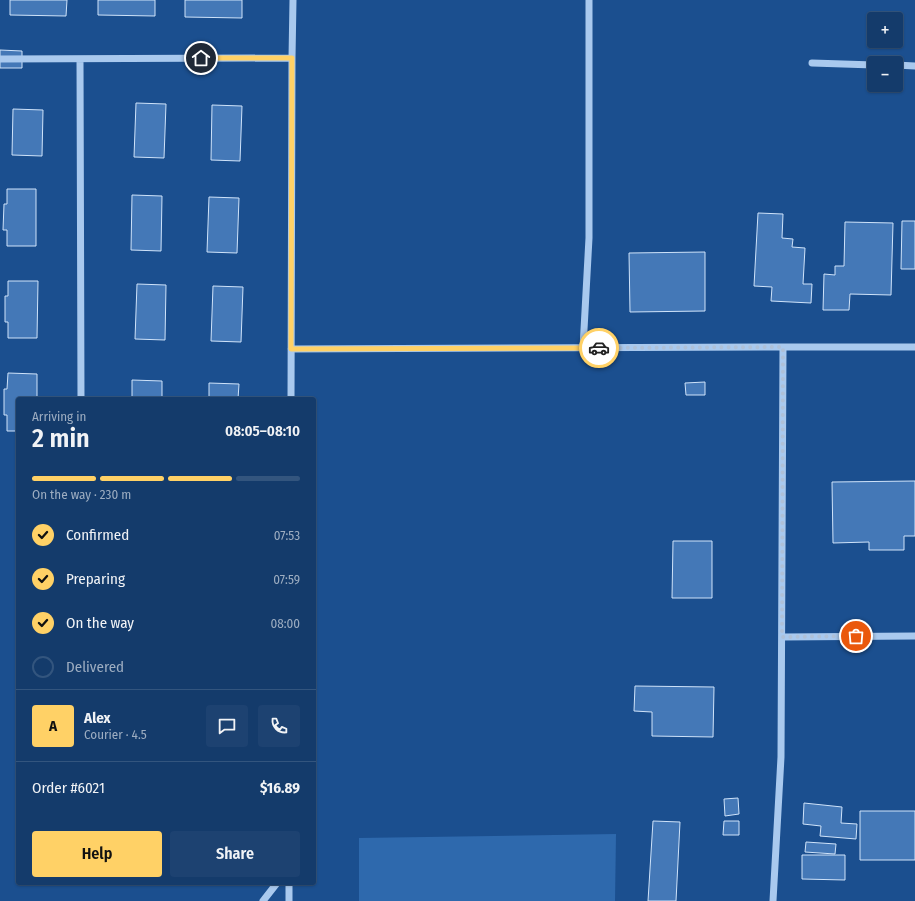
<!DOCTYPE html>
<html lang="en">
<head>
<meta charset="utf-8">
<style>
  :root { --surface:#143b6b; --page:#1d4271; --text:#f1f3f6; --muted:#9dadc1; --line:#33557e; --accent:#ffd166 }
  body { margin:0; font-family:"Fira Sans Condensed",sans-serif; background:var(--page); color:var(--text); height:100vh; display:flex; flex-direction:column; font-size:15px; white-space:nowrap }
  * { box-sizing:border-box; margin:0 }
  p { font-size:13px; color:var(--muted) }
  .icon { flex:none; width:22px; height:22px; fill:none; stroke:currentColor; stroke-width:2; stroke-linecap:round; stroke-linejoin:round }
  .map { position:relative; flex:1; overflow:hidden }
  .panel { position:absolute; left:16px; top:397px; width:300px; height:488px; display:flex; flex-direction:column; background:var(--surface); border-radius:4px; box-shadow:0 1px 3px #0004,0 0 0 1px var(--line) }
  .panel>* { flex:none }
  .controls { position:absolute; left:867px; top:12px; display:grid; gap:8px }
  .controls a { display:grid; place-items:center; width:36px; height:36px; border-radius:4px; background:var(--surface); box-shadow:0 1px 3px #0004,0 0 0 1px var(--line); font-size:20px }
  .pin { position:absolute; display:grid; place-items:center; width:34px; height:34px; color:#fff; margin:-17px; border:2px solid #fff; border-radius:50%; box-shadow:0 1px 4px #0007 }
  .courier { position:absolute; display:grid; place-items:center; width:40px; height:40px; margin:-20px; border:3px solid #ffd166; border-radius:50%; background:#fff; color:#222; box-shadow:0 1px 5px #0007 }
  .head em { font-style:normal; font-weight:600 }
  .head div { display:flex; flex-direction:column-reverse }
  .head { display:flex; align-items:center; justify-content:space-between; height:68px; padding:0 16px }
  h1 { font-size:26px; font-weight:600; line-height:30px }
  .bar { display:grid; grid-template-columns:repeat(4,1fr); gap:6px 4px; align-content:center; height:48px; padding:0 16px }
  .bar i { height:5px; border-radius:3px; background:var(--line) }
  .bar .current { background:var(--accent) }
  .bar p { grid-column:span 4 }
  .line { display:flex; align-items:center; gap:10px; padding:0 16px; border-top:1px solid var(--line) }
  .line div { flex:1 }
  .round { display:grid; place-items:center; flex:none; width:42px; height:42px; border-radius:4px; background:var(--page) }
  ol { padding:0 16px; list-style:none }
  li { display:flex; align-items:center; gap:12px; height:44px }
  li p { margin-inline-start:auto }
  li .icon { padding:4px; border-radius:50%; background:var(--accent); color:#111; stroke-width:4 }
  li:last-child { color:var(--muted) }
  li i { width:22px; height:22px; border:2px solid var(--line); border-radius:50% }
  .action { display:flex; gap:8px; margin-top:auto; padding:8px 16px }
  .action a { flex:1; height:46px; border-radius:4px; background:var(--accent); color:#111; font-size:16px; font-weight:600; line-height:46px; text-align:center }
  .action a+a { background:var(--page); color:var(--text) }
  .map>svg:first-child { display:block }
  .green { fill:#2e69ad }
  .building { fill:#4478b7; stroke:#cfe3fa }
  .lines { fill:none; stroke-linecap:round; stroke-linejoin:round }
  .minor { stroke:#a9c9ee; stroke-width:7 }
  .done { stroke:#afc1d8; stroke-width:4; stroke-dasharray:0 7.2 }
  .route { stroke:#ffd166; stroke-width:5 }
</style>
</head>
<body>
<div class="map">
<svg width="915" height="901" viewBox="0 0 915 901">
  <rect width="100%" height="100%" fill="#1b4f8f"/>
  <path class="green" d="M616,834L615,901H359V838Z"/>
  <path class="building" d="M10,0H67L66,16L10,15Z
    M98,0H155V16L98,15Z
    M185,0H242V18L185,17Z
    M0,50L22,51V68H0Z
    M136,103L166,104L164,158L134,157Z
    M212,105L242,106L240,161L211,160Z
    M13,109L43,110L42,156L12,155Z
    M7,189H36V246H7V230H3L4,204H7Z
    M132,195L162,196L161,251L131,250Z
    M209,197L239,198L237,253L207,252Z
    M758,213L783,214L782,238L793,239L792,247L805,248L803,284H812L811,303L771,301L772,287L754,286Z
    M902,221H915V269H901Z
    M845,222L893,223L891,295L850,294L849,310H823L824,274L835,275V266H844Z
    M705,252V311L630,312L629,253Z
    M8,281H38L37,338H8V322H5V296H8Z
    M137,284L166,285L165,340L135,339Z
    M213,286L243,287L241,342L211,341Z
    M8,373L37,374V399H18V431H7V415H4V389H7Z
    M132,380L162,381V399H132Z
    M705,382V395H686L685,383Z
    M209,383L239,384L238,399H209Z
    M915,481V536H904V550H869V542L833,543L832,482Z
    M673,541H712V598H672Z
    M635,686L714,687L713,737L652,736V712L634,711Z
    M738,798L739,814L725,816L724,799Z
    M804,803L842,807L841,823L857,824L856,839L820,836L821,826L803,824Z
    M860,811H915V860H860Z
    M653,821L680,822L676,901H648Z
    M724,821H739V835H723Z
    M806,842L836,844L835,854L805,852Z
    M802,855H845V880L802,879Z"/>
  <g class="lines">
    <path class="minor" d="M0,59L292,58
      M80,59L81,399
      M812,63L874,65
      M896,65L915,66
      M583,348L589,238V0
      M291,349L783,347H915
      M291,399L292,58L293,0
      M782,637L915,636
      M263,901L277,883
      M289,901V883
      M773,901L781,757L783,347"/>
  </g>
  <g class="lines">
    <path class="done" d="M599,348L783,347L782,637L856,636"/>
    <path class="route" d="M201,58H292L291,349L599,348"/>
  </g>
</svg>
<div class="controls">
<a>+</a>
<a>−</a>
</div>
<div class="pin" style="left:856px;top:636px;background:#ea580c"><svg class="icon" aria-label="bag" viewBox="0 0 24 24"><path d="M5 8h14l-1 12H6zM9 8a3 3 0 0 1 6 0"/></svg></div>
<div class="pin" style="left:201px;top:58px;background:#1f2937"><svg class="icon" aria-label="home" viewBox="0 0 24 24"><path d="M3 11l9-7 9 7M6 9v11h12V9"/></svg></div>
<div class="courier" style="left:599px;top:348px"><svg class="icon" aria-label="car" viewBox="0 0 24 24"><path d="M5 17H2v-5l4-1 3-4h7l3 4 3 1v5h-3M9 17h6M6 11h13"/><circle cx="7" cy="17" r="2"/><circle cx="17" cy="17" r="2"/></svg></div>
<section class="panel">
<div class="head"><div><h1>2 min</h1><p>Arriving in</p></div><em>08:05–08:10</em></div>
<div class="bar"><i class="current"></i><i class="current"></i><i class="current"></i><i></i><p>On the way · 230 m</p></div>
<ol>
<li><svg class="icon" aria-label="check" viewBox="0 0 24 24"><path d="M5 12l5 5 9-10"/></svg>Confirmed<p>07:53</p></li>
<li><svg class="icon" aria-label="check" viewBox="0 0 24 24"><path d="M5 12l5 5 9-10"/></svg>Preparing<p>07:59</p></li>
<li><svg class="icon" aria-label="check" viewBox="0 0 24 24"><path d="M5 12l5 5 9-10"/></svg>On the way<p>08:00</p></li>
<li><i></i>Delivered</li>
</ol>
<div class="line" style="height:72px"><b class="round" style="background:var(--accent);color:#111">A</b><div><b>Alex</b><p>Courier · 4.5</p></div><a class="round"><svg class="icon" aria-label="chat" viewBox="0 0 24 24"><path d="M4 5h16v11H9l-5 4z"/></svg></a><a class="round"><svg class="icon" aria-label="phone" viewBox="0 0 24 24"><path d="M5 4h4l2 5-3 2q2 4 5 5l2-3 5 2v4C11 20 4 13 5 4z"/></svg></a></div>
<div class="line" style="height:52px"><div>Order #6021</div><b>$16.89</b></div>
<div class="action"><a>Help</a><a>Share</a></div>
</section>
</div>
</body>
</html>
